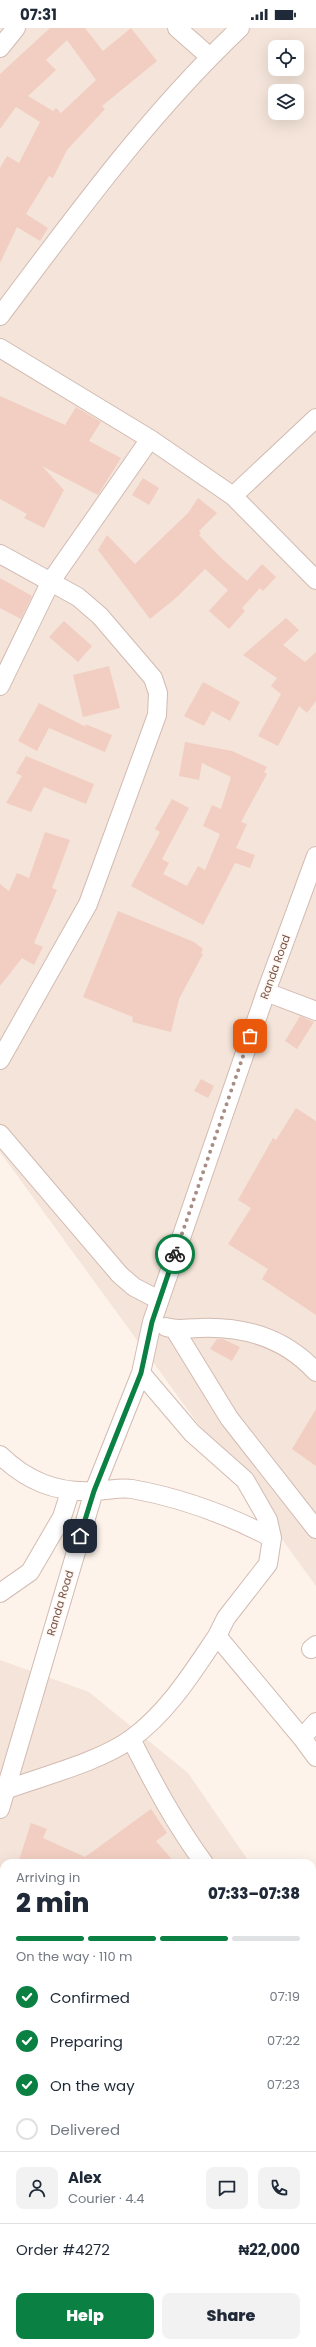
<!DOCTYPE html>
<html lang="en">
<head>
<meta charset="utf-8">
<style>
  :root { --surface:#fff; --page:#f2f2f3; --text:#1f2937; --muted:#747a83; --line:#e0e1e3; --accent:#0b8043 }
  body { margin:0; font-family:Poppins,sans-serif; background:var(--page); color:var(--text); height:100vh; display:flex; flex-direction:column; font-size:15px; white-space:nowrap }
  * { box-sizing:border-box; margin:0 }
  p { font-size:13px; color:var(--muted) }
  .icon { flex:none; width:22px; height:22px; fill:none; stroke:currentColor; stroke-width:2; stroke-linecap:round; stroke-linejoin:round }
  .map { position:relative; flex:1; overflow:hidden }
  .sheet { position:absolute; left:0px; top:1831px; width:316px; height:488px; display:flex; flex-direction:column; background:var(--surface); border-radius:12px 12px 0 0; box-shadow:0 4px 16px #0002 }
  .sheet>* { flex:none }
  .fabs { position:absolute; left:268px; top:12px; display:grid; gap:8px }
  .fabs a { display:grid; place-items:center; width:36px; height:36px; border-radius:8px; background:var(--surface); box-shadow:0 4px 16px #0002; font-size:20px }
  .pin { position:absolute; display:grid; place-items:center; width:34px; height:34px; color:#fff; margin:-17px; border-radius:8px; box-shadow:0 2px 6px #0006 }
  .courier { position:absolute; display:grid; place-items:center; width:40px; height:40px; margin:-20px; border:3px solid #0b8043; border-radius:50%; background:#fff; color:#222; box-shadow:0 1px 5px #0007 }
  .head em { font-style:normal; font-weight:800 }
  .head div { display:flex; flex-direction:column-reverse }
  .head { display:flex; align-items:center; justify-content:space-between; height:68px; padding:0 16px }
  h1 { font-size:26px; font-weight:800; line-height:30px }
  .bar { display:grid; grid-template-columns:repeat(4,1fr); gap:6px 4px; align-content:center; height:48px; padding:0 16px }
  .bar i { height:5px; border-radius:3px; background:var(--line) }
  .bar .on { background:var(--accent) }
  .bar p { grid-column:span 4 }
  .line { display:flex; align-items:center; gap:10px; padding:0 16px; border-top:1px solid var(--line) }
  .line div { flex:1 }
  .round { display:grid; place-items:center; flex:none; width:42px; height:42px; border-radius:8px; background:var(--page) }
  ol { padding:0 16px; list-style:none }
  li { display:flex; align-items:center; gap:12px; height:44px }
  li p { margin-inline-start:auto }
  li .icon { padding:4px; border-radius:50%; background:var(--accent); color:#fff; stroke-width:4 }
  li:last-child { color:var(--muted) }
  li i { width:22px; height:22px; border:2px solid var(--line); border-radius:50% }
  .button { display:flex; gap:8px; margin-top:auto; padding:8px 16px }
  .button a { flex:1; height:46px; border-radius:8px; background:var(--accent); color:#fff; font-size:16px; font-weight:800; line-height:46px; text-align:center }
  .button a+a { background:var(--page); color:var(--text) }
  .status { display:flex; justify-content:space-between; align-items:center; height:28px; padding:0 20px; background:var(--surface); direction:ltr }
  .status svg { height:11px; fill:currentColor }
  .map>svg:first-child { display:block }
  .residential { fill:#f4e4d9; fill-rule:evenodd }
  .building { fill:#f2cec2; fill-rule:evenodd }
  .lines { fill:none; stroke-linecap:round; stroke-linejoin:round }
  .minor-casing { stroke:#d2bbb2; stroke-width:20 }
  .minor { stroke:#fff; stroke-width:18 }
  .done { stroke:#a78d84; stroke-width:4; stroke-dasharray:0 7.2 }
  .route { stroke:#0b8043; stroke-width:5 }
  .labels { text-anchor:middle; stroke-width:3; stroke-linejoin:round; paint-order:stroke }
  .street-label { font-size:11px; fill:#78564d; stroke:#fff7f1 }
</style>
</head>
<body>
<div class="status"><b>07:31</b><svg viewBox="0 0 49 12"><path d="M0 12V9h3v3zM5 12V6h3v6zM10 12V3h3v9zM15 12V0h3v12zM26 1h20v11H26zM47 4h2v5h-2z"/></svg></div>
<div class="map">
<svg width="316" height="2319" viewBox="0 0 316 2319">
  <rect width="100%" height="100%" fill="#fdf3ea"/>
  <path class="residential" d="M0,0H316V1558L0,1124ZM275,19H297V41H275ZM275,63H297V85H275Z
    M0,1632L89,1664L188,1745L250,1835H4V2315H312V2081L316,2086V2319H0Z
    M312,1926L316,1932V1977L312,1987Z"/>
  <path class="building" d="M50,0H85L103,23L131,0L157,33L102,78L105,81L67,122L53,150L49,148L26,186L48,200L40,213L17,199L0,235V140L7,128L19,135L40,94L16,79L0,101V46ZM67,12L96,52L61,85L56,80L53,83L28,68L56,42L46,32Z
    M0,368L65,397L76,379L101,394L89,413L121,430L98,467L42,438L64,462L44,500L24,490L27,486L0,471Z
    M143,450L159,460L149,477L132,467Z
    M198,470L217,485L199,503L201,505L199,507L218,527L247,553L262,536L276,549L263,563L260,560L242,580L245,583L229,601L209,583L228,562L205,541L177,569L150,591L98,522L107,507L135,536L188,485Z
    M0,550L32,568L21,591L0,580Z
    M286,590L299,602L283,617L305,634L316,624V673L307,685L299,678L278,718L258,708L281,666L271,658L277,650L243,627Z
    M64,593L92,618L78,634L49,609Z
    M109,638L120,680L83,689L73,647Z
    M203,654L240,674L230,693L212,683L204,698L184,688Z
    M39,675L86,699L85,696L112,707L105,724L49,700L37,723L18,713Z
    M185,714L232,723L267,739L264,744L267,746L241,794L247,796L236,820L255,827L250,840L235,835L203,897L131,858L160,804L155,801L172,771L189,780L162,831L169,835L163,846L187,858L198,838L205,842L220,806L203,798L212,777L221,781L231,749L202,735L199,752L179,748Z
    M26,728L94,756L86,776L44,759L31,784L6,775L22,748L16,745Z
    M45,804L70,812L52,860L57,862L34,915L43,919L34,937L22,930L0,958V856L9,863L17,845L29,850Z
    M118,883L194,914L203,921L201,925L203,926L179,971L171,1004L132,994L133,989L83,969Z
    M300,988L314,994L297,1021L285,1013Z
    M201,1051L214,1058L208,1070L194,1063Z
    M296,1080L316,1093V1287L262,1251L268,1241L228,1216L251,1180L238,1172L273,1110L276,1112Z
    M217,1311H223L240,1319L232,1333L210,1321Z
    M316,1381V1438L292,1421Z
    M151,1781L167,1805L156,1813L175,1835H18L31,1795L47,1801L43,1810L85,1829Z"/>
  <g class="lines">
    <g class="minor-casing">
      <path id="minor" d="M177,0L210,29
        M0,20L16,0
        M0,288C75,188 149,86 240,0
        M0,320L150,411L233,468L316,552
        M233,468L316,390
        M0,526L78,569L100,588L153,650L158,665L157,687L88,876L0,1032
        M0,658L51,553L150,411
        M266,964L316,983
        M0,1106L120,1247L134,1259L159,1272
        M166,1299C178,1303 187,1300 199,1300C244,1298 285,1310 316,1344
        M175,1302L229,1390L316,1501
        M141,1345L192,1405L245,1452L268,1492L272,1510L268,1536L226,1590L217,1608L302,1710L316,1729
        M0,1427C27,1453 56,1465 93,1463C105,1463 120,1459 132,1461C182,1470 228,1487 272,1510
        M0,1565L30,1544L62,1489L70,1464
        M311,1621L316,1617
        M302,1710L316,1694
        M131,1711C153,1754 175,1796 204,1835
        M5,1762C43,1748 99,1734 131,1711C168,1684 192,1645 217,1608
        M0,1781L94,1463L141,1345L152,1294L266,964L316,828
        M0,1941L4,1942
        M312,1984L316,1988
        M312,2305L316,2302
        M251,2315L254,2319
        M292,2319L298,2315"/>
    </g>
    <use href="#minor" class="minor"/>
  </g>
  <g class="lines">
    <path class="done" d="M175,1226L250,1008"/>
    <path class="route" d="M80,1508L94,1463L141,1345L152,1294L175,1226"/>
  </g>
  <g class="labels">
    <g class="street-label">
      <text transform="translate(275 939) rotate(-70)" y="4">Randa Road</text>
      <text transform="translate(60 1575) rotate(-73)" y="4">Randa Road</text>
    </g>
  </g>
</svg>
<div class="fabs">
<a><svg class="icon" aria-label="locate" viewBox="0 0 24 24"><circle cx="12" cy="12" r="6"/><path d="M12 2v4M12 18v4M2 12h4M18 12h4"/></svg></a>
<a><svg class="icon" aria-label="layers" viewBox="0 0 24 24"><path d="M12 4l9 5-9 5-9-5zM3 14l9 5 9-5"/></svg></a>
</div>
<div class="pin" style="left:250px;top:1008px;background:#ea580c"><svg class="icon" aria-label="bag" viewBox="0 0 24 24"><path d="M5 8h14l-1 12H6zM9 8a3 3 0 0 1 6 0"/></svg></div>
<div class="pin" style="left:80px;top:1508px;background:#1f2937"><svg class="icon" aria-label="home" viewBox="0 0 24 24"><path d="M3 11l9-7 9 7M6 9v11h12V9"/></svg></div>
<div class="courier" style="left:175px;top:1226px"><svg class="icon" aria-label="bike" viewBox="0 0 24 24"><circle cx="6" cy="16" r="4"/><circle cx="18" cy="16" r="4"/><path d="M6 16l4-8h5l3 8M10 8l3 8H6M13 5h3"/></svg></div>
<section class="sheet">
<div class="head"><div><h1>2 min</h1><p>Arriving in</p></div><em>07:33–07:38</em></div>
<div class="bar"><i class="on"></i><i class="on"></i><i class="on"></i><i></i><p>On the way · 110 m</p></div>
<ol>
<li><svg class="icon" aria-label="check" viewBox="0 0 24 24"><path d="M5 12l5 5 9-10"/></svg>Confirmed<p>07:19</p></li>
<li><svg class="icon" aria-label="check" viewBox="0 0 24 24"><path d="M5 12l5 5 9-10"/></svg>Preparing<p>07:22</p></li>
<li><svg class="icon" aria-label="check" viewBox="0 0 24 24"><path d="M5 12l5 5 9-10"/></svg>On the way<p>07:23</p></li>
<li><i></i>Delivered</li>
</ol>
<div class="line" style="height:72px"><a class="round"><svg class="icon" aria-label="person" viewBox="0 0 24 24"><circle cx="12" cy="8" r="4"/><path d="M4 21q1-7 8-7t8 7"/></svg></a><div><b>Alex</b><p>Courier · 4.4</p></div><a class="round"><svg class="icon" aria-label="chat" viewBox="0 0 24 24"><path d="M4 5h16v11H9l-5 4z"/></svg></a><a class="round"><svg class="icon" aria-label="phone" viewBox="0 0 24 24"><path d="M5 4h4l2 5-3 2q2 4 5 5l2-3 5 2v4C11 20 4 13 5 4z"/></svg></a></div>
<div class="line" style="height:52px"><div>Order #4272</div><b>₦22,000</b></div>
<div class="button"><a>Help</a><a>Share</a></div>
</section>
</div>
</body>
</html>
